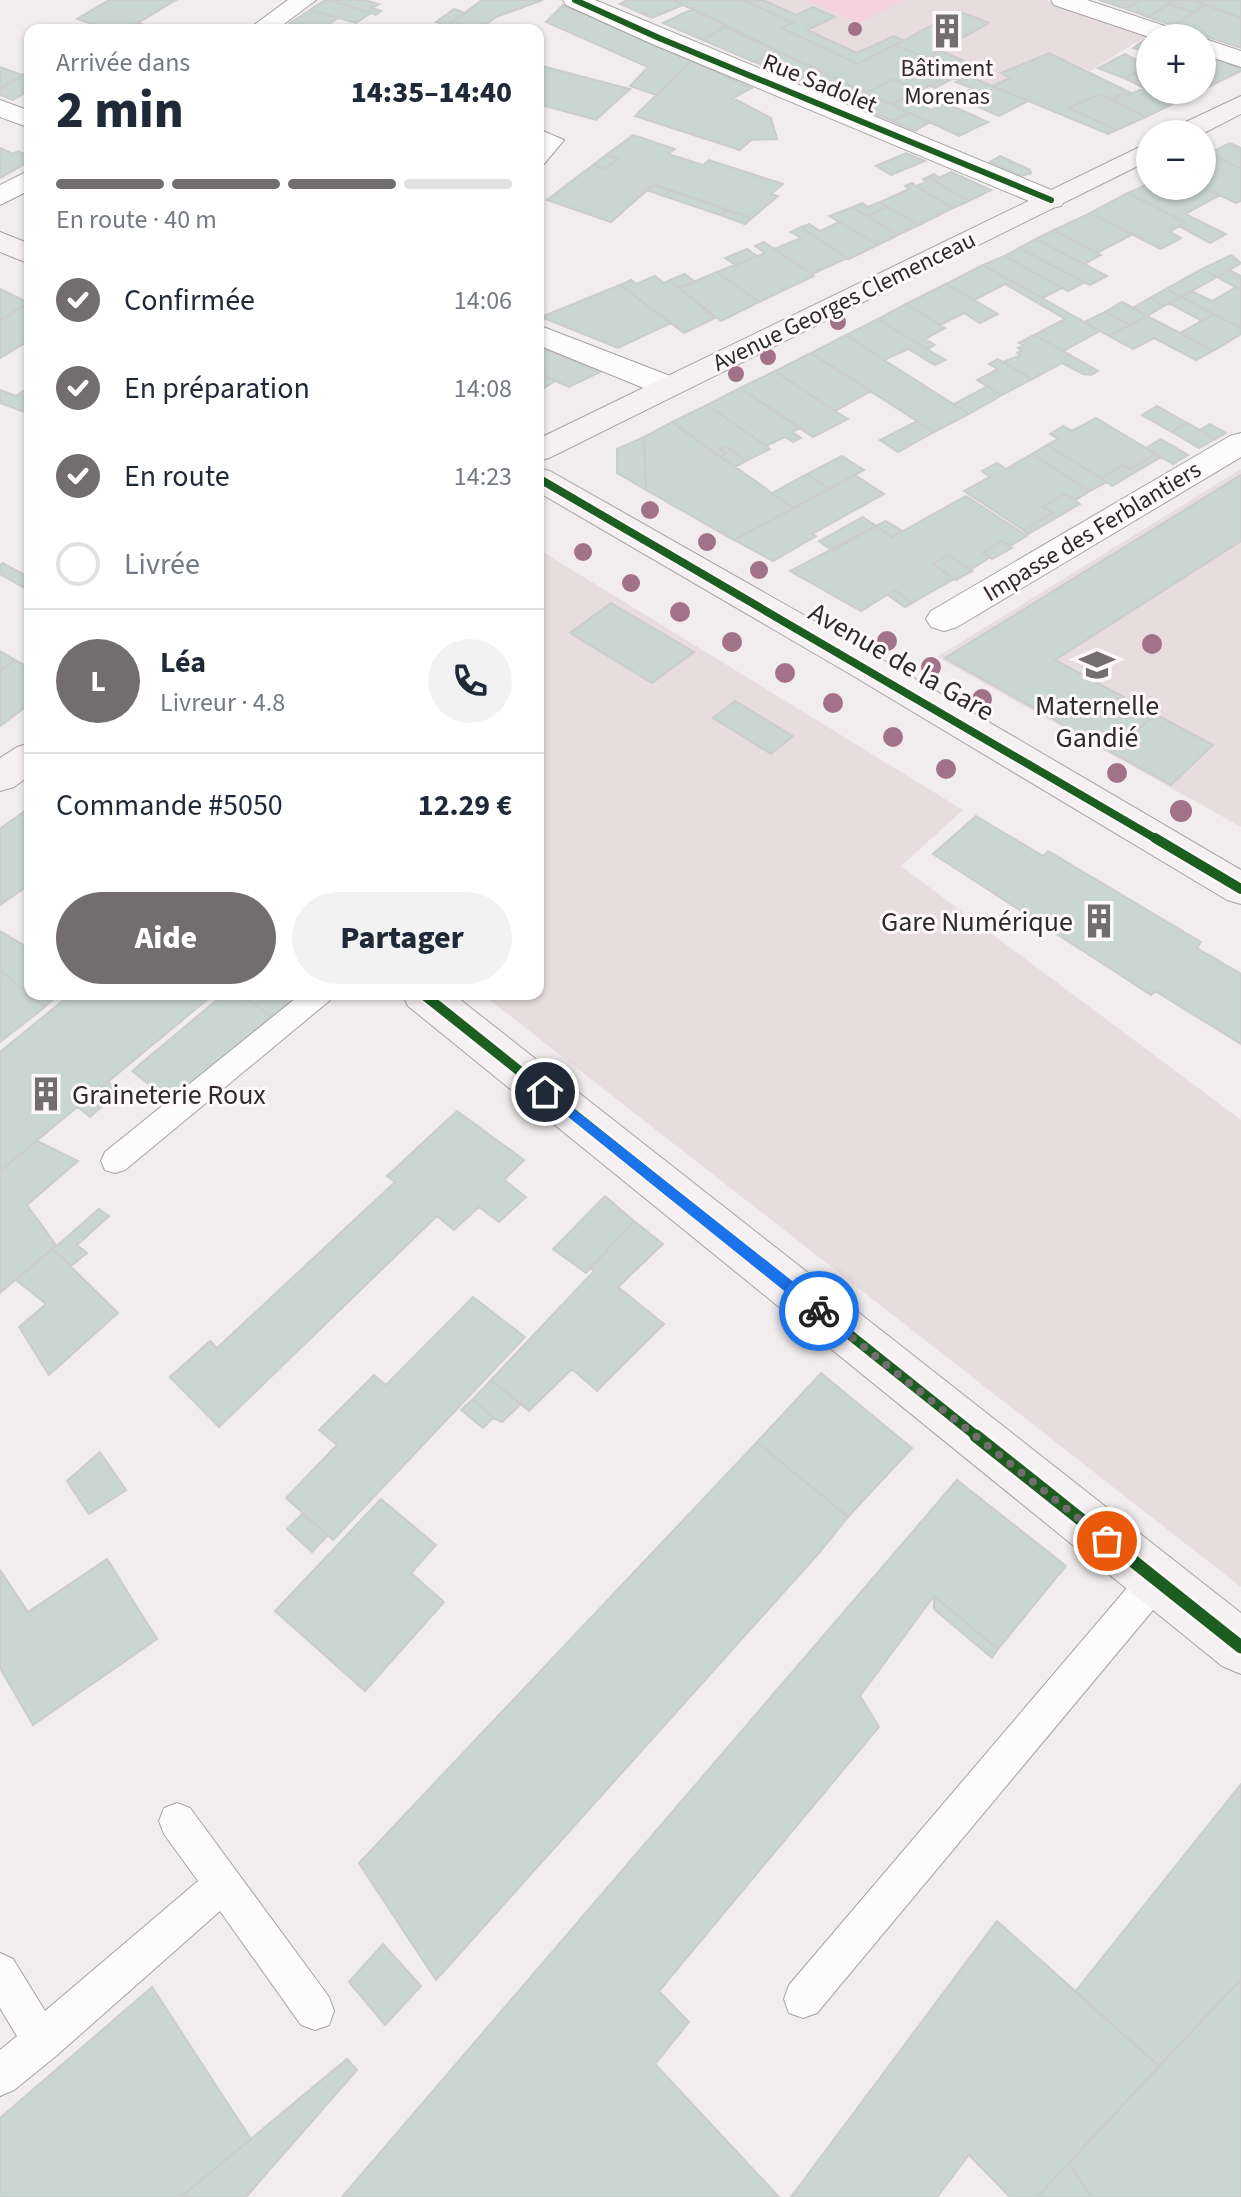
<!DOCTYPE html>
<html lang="fr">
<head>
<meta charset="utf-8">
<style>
  :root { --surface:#fff; --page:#f2f2f3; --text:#1f2937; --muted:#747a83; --line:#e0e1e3; --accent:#726e6f }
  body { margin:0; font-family:"Source Sans 3",sans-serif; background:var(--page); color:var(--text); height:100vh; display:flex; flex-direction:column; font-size:30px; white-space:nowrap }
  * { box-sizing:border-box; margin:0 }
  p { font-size:26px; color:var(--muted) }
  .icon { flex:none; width:44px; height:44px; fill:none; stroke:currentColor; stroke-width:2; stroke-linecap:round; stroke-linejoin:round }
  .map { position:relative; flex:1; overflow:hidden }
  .sheet { position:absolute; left:24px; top:24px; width:520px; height:976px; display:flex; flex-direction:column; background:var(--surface); border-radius:16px; box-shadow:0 2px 6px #0004 }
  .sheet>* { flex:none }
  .buttons { position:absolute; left:1136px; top:24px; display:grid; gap:16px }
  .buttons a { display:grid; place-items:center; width:80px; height:80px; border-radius:50%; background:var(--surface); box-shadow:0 2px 6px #0004; font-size:40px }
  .pin { position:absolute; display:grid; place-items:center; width:68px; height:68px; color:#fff; margin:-34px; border:4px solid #fff; border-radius:50%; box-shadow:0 2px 8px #0007 }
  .courier { position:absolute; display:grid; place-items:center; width:80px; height:80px; margin:-40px; border:6px solid #1a73e8; border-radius:50%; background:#fff; color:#222; box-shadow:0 2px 10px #0007 }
  .summary em { font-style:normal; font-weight:800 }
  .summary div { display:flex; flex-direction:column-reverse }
  .summary { display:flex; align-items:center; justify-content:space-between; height:136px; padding:0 32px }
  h1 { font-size:52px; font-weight:800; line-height:60px }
  .bar { display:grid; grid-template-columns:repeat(4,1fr); gap:12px 8px; align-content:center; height:96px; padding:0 32px }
  .bar i { height:10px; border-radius:6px; background:var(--line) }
  .bar .current { background:var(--accent) }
  .bar p { grid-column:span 4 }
  .line { display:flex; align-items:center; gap:20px; padding:0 32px; border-top:2px solid var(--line) }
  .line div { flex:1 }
  .round { display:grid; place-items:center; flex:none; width:84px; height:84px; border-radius:42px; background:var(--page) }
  ol { padding:0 32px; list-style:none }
  li { display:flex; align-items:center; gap:24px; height:88px }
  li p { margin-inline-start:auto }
  li .icon { padding:8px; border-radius:50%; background:var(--accent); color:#fff; stroke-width:4 }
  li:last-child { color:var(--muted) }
  li i { width:44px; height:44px; border:4px solid var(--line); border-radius:50% }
  .cta { display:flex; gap:16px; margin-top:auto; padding:16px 32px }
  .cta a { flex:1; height:92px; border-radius:48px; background:var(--accent); color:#fff; font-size:32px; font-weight:800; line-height:92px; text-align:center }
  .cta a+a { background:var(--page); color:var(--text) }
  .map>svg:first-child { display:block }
  .built { fill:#e7dddf }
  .green { fill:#f5d3de }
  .building { fill:#c9d6d1; stroke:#ccc; stroke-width:2 }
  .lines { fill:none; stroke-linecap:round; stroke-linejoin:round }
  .lane-casing { stroke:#a6a2a3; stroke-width:2 }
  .street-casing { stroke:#a6a2a3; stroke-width:2 }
  .secondary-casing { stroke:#a6a2a3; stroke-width:2 }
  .lane { fill:#fdfcfc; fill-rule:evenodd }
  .street { fill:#fdfcfc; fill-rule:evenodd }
  .secondary { fill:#f5f1f3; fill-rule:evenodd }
  .cycleway-far3-casing { stroke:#fff8fa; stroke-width:9 }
  .cycleway-far2-casing { stroke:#fff8fa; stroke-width:12 }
  .cycleway-far1-casing { stroke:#fff8fa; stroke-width:15 }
  .cycleway-casing { stroke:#fff8fa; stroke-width:18 }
  .cycleway-far3 { stroke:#1b5e20; stroke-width:6 }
  .cycleway-far2 { stroke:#1b5e20; stroke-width:8 }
  .cycleway-far1 { stroke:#1b5e20; stroke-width:10 }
  .cycleway { stroke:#1b5e20; stroke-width:13 }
  .tree { fill:#a27388 }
  .route { fill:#1a73e8 }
  .done { stroke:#726e6f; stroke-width:8; stroke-dasharray:0 14.4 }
  .labels { text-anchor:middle; stroke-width:6; stroke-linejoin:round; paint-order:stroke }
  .far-poi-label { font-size:24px; fill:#2d2a2b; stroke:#fff8fa }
  .far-street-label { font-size:24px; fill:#2d2a2b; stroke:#fff8fa }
  .street-label { font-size:28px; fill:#2d2a2b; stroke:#fff8fa }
  .poi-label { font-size:28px; fill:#2d2a2b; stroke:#fff8fa }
</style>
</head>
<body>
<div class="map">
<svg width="1241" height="2197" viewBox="0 0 1241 2197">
  <rect width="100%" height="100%" fill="#f1edee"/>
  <path class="built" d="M673,0H1046L1148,35L1090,71L1049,53L1002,73L1010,78L992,86L958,71L920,91L866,93Z
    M1241,469V827L937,657Z
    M538,549L963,810L901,866L1241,1120V1587L482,994H538Z"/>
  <path class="green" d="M805,0H904L860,23Z"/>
  <path class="building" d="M109,0H176L138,23L148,26L141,30H112L77,19Z
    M325,0H330L371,13L356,23L310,10Z
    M330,0H364L379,4L372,8L381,11L376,15Z
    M482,0H543L496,17L479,30H442Z
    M627,0H673L683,5L652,18L620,4Z
    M673,0H743L793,23L781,28L858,64L895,45L958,71L920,91L893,79L866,93Z
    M743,0H763L796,15L813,7L835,17L807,30L857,53L894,36L904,40L858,64L781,28L793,23Z
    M1099,0H1140L1126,9Z
    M1140,0H1174L1148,17L1126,9Z
    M1174,0H1194L1206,5L1193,12L1169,4Z
    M1194,0H1241V18L1206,5Z
    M1169,4L1193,12L1174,26L1148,17Z
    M563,5L691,61L657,95L630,86L648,67L546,22Z
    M1206,5L1241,18V48L1174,26Z
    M454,9L465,13L447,26L436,22Z
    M692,9L726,25L703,40L663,23Z
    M310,10L338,18L329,24L337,26L331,30H310L290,23Z
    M958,11L989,23L927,58L895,45Z
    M724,27L775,50L754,62L703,40Z
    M1150,36L1155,38H1150V53L1133,48Z
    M775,50L866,93L847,102L755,62Z
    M941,51L981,68L967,75L927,58Z
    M1049,53L1131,93L1114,97L1117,99L1114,101L1100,94L1068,108L1117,130L1108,134L992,86L1010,78L1001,73Z
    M1125,54L1150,67L1124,78L1098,68Z
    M1215,59L1241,68V71L1210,86L1202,83V65Z
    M691,61L752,88L733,98L771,118L777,139L751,140L740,150L635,116Z
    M538,65L630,89L596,120L538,104Z
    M0,67L22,75L0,89Z
    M1150,67L1148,90L1124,78Z
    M30,70V90L13,100L0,95V89Z
    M958,71L971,77L959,81L954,78L935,88L930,86Z
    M971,77L992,86L1028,101L999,116L957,98L972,88L956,82Z
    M893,79L920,91L891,104L866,93Z
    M1202,83L1210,86L1175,103L1148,90H1202Z
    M1145,88L1175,103L1146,117L1114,101L1117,99L1114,97L1124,93L1128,95Z
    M866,93L891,104L909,113L892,121L847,102Z
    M1100,94L1146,117L1117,130L1068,108Z
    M906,97L931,110L946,103L988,122L959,136L891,104Z
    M909,113L930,122L915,131L892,121Z
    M633,135L675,149L668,154L703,165L709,160L783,184L771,194L778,196L752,218L653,185L611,222L547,200L593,165L604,169L618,159L606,155Z
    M1230,143L1241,148V169L1209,153Z
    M0,148L13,154L18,151L30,157V161L0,178Z
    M906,153L925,161L891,175L876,166Z
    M1209,153L1241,169V201L1236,203L1200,186L1202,157Z
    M606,155L618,159L604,169L593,165Z
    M1000,156L1030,170L1031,173L1022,176L990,162Z
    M951,172L991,190L969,201L928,177L934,174L939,178Z
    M928,177L969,201L953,208L916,186L927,182L923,179Z
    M912,183L916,186L953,208L919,225L880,202L909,189L905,186Z
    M1150,183V186H1200L1220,195L1185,214L1226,234L1210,243L1179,226L1185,222L1128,193Z
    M653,185L671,190L664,196L646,190Z
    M671,190L727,210L720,215L664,196Z
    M1128,193L1185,222L1170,232L1181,238L1161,249L1090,213Z
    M880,202L887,207L867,216L853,207L862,203L868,207Z
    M853,207L867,216L898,235L878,245L829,216Z
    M887,207L919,225L898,235L867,216Z
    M727,210L752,218L745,224L720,215Z
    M1090,213L1133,234L1097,253L1054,230Z
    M840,222L878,245L849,259L801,227L809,224L820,231Z
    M801,227L847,258L812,274L774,249L801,238L791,232Z
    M1054,230L1097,253L1101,255L1084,264L1036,239Z
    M1036,239L1084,264L1107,276L1090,285L1019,248Z
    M764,242L812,274L814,276L759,302L717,272L765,253L755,246Z
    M1019,248L1085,282L1068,291L1004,256Z
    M747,249L757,256L736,265L725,258Z
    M1231,255L1241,263L1217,277L1202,269Z
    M1004,256L1062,288L1042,298L983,265Z
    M983,265L1042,298L1100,331L1063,351L1034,335L1065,319L1005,284L974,300L946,284Z
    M1202,269L1217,277L1181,297L1166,289Z
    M1229,270L1241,276V290L1217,277Z
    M717,272L759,302L721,321L679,288Z
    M685,274L695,282L679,288L670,280Z
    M655,276L664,283L670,280L715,318L684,333L620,285L631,280L636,284Z
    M946,284L974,300L998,314L980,323L964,313L940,325L906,304Z
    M620,285L671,323L618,348L541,317Z
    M1236,287L1241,290V328L1181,297L1191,291L1212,301Z
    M0,289L29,303L0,320Z
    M1166,289L1181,297L1164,306L1150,298Z
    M1181,297L1214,314L1202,321L1169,303Z
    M1150,298L1164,306L1147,316L1133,308Z
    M1122,302L1133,308L1147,316L1130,325L1105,312Z
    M29,303L30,340L0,358V320Z
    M906,304L945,328L925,339L935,345L927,349L878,319Z
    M1105,312L1130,325L1109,336L1084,322Z
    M1214,314L1241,328V334L1213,351L1180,333Z
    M1147,316L1180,333L1213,351L1196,360L1154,338L1133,349L1109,336Z
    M878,319L927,349L945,360L935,365L908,349L884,360L846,335Z
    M846,335L884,360L969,414L934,432L811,353Z
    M1034,335L1063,351L1098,371L1091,375L1083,374L1062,363L1032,379L1003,362L1021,355L1017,353L1022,350L1018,348L1023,345L1019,343Z
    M538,346L600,372L569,387L538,373Z
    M811,353L871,391L835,411L775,371Z
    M998,359L1003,362L1032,379L1002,395L977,380L998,369L989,364Z
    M775,371L835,411L848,419L813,437L740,388Z
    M538,373L555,381L538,392Z
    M30,386V414L0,403V390L16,396Z
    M988,386L1002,395L969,414L954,404Z
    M740,388L800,428L792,432L801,438L793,442L785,437L766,446L707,405Z
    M707,405L766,446L770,449L746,461L726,446L720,449L726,453L720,457L672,422Z
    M1157,406L1187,423L1172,432L1142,415Z
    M1096,418L1156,454L1130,469L1123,465L1101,478L1047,445L1058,439L1050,434L1063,426L1072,431Z
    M917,421L934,432L898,452L880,440Z
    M672,422L772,493L794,508L734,540L646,490L644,437Z
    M1187,423L1200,430L1215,439L1199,448L1172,432Z
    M1210,424L1226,433L1215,439L1200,430Z
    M644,437L646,490L617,473V449Z
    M1161,439L1188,455L1173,464L1146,448Z
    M1047,445L1101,478L1106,482L1090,491L1032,454Z
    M726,446L746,461L735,467L720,457L726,453L720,449Z
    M1032,454L1090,491L1075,500L1065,494L1043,507L1053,513L1023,530L964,491L990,477L982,471L997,463L1006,469Z
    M1156,454L1161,457L1112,486L1101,478L1123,465L1130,469Z
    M842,456L864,470L829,489L807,474Z
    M807,474L829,489L794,508L772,493Z
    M855,475L884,494L812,534L816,536L773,561L734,540Z
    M1241,475V541L1055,660L1155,714L1113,753L945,658Z
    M1065,494L1080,504L1028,534L1023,530L1053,513L1043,507Z
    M966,496L1027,536L1010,546L1002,541L983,553L990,557L970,570L949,555L933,564L954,579L912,603L895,590L861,611L790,571L876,526L892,537Z
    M863,517L876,526L833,551L819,541Z
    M886,521L902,531L892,537L876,526Z
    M1002,541L1012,548L992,559L983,553Z
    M949,555L970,570L972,571L956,580L933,564Z
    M3,563L30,578V591L0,574V565Z
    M895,590L912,603L905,607L888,595Z
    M611,603L694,652L652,683L570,633Z
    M0,651L15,660L0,671Z
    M15,660L30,668V704L0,726V671Z
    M735,701L793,736L771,754L713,718Z
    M1155,714L1213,745L1171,785L1113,753Z
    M30,807V884L0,905V829Z
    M976,816L1043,856L1048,851L1201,942L1197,948L1241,974V1044L1155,991L1151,995L933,854Z
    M0,931L30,949V994H59L45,1007L0,970Z
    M0,970L45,1007L0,1042Z
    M71,994H214L0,1171V1052Z
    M224,994H240L275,1019L174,1104L132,1071Z
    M240,994H305L275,1019Z
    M108,1082L120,1091L90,1117L78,1107Z
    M457,1111L524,1160L504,1180L526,1197L499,1222L479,1207L454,1230L437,1216L219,1427L170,1377L210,1341L217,1348L395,1182L387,1176Z
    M37,1141L78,1161L27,1205L56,1245L0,1293V1171Z
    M605,1196L634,1221L586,1273L553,1249Z
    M99,1209L109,1216L77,1245L87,1253L71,1266L53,1249Z
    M634,1221L663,1244L618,1287L664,1324L597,1391L572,1369L529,1411L491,1380L594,1271L590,1268Z
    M53,1249L118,1313L49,1375L19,1327L46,1304L16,1280Z
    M473,1297L525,1337L333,1540L286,1498L337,1445L319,1430L374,1375L386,1385Z
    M821,1373L912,1448L848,1517L757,1442Z
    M491,1380L521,1404L502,1422L493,1418L473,1399Z
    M473,1399L493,1418L483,1428L461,1410Z
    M757,1442L848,1517L819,1553L436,1980L359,1863Z
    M100,1452L126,1490L89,1514L67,1481Z
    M957,1480L1066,1566L998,1649L934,1596L860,1696L879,1727L659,1991L689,2022L655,2064L779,2197H342Z
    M381,1499L436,1545L411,1573L444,1602L365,1691L275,1611Z
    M302,1514L328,1535L312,1552L287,1529Z
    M107,1559L157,1639L33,1725L0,1668V1570L28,1612Z
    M934,1596L998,1649L992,1658L934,1609Z
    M1241,1784V1979L1159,2066L1075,1992Z
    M997,1921L1159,2066L1037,2197H1010L969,2155L937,2197H791Z
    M383,1944L421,1986L385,2025L349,1982Z
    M1241,1979V2197H1091L1069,2163Z
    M152,1987L251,2139L181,2197H0V2118Z
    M347,2059L357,2070L246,2197H181Z
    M1069,2163L1091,2197H1037Z"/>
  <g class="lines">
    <g class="lane-casing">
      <path id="lane" d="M538,129L564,140L544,164L538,165V149L544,142L538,140Z
        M301,994H333L329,1001L125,1170L115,1173L105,1170L101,1161L105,1152Z
        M1156,1564L1168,1568L1173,1580L1168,1592L817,2013L803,2018L789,2013L784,1999L789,1985L1144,1568Z
        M177,1803L190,1808L329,1997L334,2011L329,2025L315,2030L301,2025L220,1911L56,2056L14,2090L0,2096V2050L17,2036L0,2008V1953L13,1959L45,2011L198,1881L164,1834L159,1821L164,1808Z"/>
    </g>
    <g class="street-casing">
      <path id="street" d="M288,0H316L276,30H247Z
        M563,0H595L1061,194L1065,200L1061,206L1051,208L1041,206L650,43L566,5Z
        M1051,0H1087L1186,33L1189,38H1152L1054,5Z
        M1202,38L1241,51V67L1202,54Z
        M0,100L30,111V128L0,117Z
        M30,170V190L0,205V185Z
        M538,325L678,379L683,386L678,393L667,395L656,393L538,345Z
        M1241,433V457L957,627L944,631L931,627L926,619L931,611L1230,436Z"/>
    </g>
    <g class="secondary-casing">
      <path id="secondary" d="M1241,96V114L1202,134H1169L1173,128Z
        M1150,142V160L549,458L538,461V439Z
        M0,232L30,244V264L0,252Z
        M538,468L550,471L876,656L1241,870V904L1227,900L850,674L538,492Z
        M30,743V775L14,787L0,791V758L17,747Z
        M402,994H453L1241,1613V1674L1222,1666L408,1006Z"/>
    </g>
    <use href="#lane" class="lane"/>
    <use href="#street" class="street"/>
    <use href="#secondary" class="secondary"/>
    <g class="cycleway-far3-casing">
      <path id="cycleway-far3" d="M575,0L659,38L1051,200"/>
    </g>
    <g class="cycleway-far2-casing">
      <path id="cycleway-far2" d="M538,478L1158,840"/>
    </g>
    <g class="cycleway-far1-casing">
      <path id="cycleway-far1" d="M1155,838L1241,889
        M423,994L979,1438"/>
    </g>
    <g class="cycleway-casing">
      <path id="cycleway" d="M976,1436L1241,1647"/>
    </g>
    <use href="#cycleway-far3" class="cycleway-far3"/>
    <use href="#cycleway-far2" class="cycleway-far2"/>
    <use href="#cycleway-far1" class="cycleway-far1"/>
    <use href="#cycleway" class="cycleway"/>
  </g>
  <g class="tree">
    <circle cx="855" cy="29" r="7"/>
    <circle cx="838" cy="322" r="8"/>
    <circle cx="768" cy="357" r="8"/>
    <circle cx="736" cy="374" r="8"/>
    <circle cx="650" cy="510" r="9"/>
    <circle cx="707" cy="542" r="9"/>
    <circle cx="583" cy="552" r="9"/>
    <circle cx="759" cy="570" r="9"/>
    <circle cx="631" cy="583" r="9"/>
    <circle cx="680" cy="612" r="10"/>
    <circle cx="887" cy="641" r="10"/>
    <circle cx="732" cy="642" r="10"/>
    <circle cx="1152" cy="644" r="10"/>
    <circle cx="1092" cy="665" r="10"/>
    <circle cx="931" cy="667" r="10"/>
    <circle cx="785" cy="673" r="10"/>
    <circle cx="982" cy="699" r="10"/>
    <circle cx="833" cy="703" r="10"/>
    <circle cx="893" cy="737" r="10"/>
    <circle cx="946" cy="769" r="10"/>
    <circle cx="1117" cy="773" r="10"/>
    <circle cx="1181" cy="811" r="11"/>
  </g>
  <path class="route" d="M545,1086L824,1306V1315H814L541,1095L539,1092Z"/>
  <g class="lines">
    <path class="done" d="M819,1311L1107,1541"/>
  </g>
  <defs>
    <g id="building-bare" transform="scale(2.76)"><path d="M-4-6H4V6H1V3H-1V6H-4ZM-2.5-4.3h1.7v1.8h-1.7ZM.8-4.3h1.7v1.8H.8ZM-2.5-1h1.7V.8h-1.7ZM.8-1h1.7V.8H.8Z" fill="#726e6f" stroke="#fff8fa" stroke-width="2.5" paint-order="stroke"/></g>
    <g id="school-bare" transform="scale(2.76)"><path d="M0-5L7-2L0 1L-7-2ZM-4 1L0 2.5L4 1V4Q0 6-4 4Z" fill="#726e6f" stroke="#fff8fa" stroke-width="2.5" paint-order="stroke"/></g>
  </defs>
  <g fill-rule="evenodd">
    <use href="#building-bare" x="947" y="31"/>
    <use href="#school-bare" x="1097" y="665"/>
    <use href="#building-bare" x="1099" y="921"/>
    <use href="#building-bare" x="46" y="1094"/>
  </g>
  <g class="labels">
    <g class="far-poi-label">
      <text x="947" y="76">Bâtiment<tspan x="947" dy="28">Morenas</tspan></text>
    </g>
    <g class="far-street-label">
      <text transform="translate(820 83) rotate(22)" y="8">Rue Sadolet</text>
      <text transform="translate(844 301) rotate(-26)" y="8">Avenue Georges Clemenceau</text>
      <text transform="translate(1092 531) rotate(-31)" y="8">Impasse des Ferblantiers</text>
    </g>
    <g class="street-label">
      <text transform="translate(902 661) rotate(30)" y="10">Avenue de la Gare</text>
    </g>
    <g class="poi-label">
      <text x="1097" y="715">Maternelle<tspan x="1097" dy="32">Gandié</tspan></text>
      <text x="1073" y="931" text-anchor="end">Gare Numérique</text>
      <text x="72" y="1104" text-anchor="start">Graineterie Roux</text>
    </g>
  </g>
</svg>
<div class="buttons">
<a>+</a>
<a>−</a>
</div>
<div class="pin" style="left:1107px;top:1541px;background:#ea580c"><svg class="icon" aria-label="bag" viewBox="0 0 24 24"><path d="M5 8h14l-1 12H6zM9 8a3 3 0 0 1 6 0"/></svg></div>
<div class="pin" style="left:545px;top:1092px;background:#1f2937"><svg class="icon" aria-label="home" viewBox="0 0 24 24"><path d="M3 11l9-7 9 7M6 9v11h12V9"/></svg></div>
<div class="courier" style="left:819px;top:1311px"><svg class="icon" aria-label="bike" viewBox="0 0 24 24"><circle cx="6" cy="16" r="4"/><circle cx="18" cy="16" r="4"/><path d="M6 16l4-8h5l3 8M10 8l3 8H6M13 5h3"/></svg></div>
<section class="sheet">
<div class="summary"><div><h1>2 min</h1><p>Arrivée dans</p></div><em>14:35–14:40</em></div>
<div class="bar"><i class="current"></i><i class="current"></i><i class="current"></i><i></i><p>En route · 40 m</p></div>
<ol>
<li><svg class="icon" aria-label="check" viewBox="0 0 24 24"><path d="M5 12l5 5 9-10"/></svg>Confirmée<p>14:06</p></li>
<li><svg class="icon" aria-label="check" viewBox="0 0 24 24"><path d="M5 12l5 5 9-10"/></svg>En préparation<p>14:08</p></li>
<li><svg class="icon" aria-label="check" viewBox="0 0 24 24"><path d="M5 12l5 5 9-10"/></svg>En route<p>14:23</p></li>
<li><i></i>Livrée</li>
</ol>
<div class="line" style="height:144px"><b class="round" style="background:var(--accent);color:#fff">L</b><div><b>Léa</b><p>Livreur · 4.8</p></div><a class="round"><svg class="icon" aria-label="phone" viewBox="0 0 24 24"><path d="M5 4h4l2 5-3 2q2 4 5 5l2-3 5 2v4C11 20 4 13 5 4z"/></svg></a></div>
<div class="line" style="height:104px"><div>Commande #5050</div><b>12.29 €</b></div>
<div class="cta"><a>Aide</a><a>Partager</a></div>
</section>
</div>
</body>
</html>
